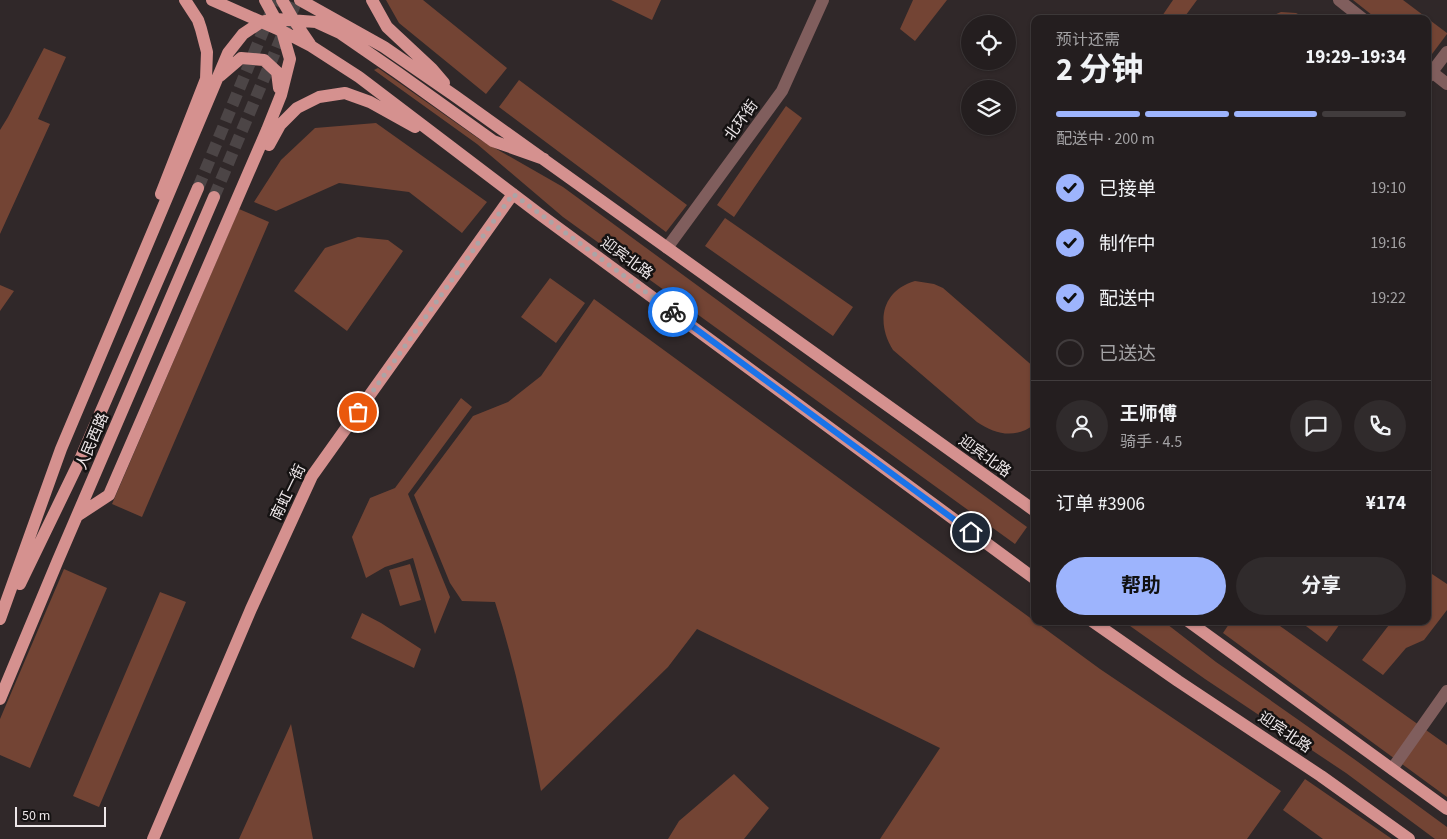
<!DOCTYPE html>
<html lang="zh">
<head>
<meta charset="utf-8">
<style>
  :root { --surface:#241e1f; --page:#302b2c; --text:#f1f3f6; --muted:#a3a2a4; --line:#413c3d; --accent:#9db4fd }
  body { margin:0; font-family:"Source Sans 3","Noto Sans SC",sans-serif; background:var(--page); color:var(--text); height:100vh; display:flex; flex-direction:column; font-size:19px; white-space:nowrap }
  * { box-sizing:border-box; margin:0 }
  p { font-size:16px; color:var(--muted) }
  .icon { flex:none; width:28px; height:28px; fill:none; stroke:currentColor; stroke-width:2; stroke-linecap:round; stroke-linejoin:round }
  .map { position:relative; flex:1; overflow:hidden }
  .side { position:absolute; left:1031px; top:15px; width:400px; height:610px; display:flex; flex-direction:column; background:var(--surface); border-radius:10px; box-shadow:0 1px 4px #0004,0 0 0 1px var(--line) }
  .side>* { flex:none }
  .tools { position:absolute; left:961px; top:15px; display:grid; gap:10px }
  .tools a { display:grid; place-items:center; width:55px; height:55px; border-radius:50%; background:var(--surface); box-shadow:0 1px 4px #0004,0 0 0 1px var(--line); font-size:25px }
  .scale { position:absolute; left:15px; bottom:12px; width:91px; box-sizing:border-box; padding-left:5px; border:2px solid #ede7e9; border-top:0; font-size:14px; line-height:18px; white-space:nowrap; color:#ede7e9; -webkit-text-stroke:4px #151212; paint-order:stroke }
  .pin { position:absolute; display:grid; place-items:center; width:42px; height:42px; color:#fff; margin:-21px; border:2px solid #fff; border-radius:50%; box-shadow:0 1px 5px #0007 }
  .courier { position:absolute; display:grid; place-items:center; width:50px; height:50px; margin:-25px; border:4px solid #1a73e8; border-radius:50%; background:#fff; color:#222; box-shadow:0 1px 6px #0007 }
  .head em { font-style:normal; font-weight:700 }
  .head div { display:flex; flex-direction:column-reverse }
  .head { display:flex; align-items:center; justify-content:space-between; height:85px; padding:0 25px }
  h1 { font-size:32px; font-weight:700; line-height:38px }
  .bar { display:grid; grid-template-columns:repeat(4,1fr); gap:8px 5px; align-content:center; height:60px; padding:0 25px }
  .bar i { height:6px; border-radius:4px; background:var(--line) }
  .bar .selected { background:var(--accent) }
  .bar p { grid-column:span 4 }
  .line { display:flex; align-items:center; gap:12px; padding:0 25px; border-top:1px solid var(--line) }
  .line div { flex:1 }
  .round { display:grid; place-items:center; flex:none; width:52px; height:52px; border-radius:26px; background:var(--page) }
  ol { padding:0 25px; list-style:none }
  li { display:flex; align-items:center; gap:15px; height:55px }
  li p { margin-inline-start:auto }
  li .icon { padding:5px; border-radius:50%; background:var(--accent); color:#111; stroke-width:4 }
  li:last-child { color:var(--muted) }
  li i { width:28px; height:28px; border:2px solid var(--line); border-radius:50% }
  .primary-button { display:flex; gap:10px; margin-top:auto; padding:10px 25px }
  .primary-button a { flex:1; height:58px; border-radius:30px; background:var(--accent); color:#111; font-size:20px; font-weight:700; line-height:58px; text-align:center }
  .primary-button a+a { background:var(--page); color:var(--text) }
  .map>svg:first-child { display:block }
  .green { fill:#734434 }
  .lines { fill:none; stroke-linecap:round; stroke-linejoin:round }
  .major-tunnel { stroke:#4c4546; stroke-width:12; stroke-dasharray:12 6; stroke-linecap:butt }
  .minor { stroke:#805e5d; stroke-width:12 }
  .major { stroke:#d5918f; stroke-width:12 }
  .done { stroke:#aba4a6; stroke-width:5; stroke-dasharray:0 9 }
  .route { stroke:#1a73e8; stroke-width:6 }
  .labels { text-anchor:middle; stroke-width:5; stroke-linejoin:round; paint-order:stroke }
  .street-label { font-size:15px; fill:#ede7e9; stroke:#151212 }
</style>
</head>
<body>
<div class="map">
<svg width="1447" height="839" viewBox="0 0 1447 839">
  <rect width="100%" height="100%" fill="#302829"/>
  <path class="green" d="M386,0H423L507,68L486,94L399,23Z
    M611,0H661L652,20Z
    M913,0H947L915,41L900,29Z
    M1173,0H1197L1183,19H1160Z
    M1353,0H1403L1447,33V34L1429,58L1428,57V19H1377Z
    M1281,12L1296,13L1308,19H1265Z
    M44,48L66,57L38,119L50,124L0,234V130L8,117Z
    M378,68L479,139L563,187L1027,527L1015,544L563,217L477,144L374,70Z
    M519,80L687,205L666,232L499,107Z
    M786,106L802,118L734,217L717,205Z
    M376,123L487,202L462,233L409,192L339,183L276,211L254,202L281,160L315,128Z
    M239,209L269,222L142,517L112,504Z
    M725,218L853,307L833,336L705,246Z
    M358,237L388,240L403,251L347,331L294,291L325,248Z
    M550,278L585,303L556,343L521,317Z
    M915,281L934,284L943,288L1035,368V424C1016,439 996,435 977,422L893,350C876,323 881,291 915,281Z
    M0,285L14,291L0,311Z
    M594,299L1100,669L1281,791L1247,839H880L940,748L697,629L668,667L541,791C528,727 515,664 495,602L462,601L450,583L414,495L473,416L508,402L541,376Z
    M461,398L472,407L408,494L450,597L435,634L413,558L385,567L366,578L352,537L370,498L395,488Z
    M410,564L421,600L400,606L389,570Z
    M64,569L107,588L30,768L0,755V719Z
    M1429,572L1447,584V610L1424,640L1406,648L1383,675L1362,660L1392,621H1428V574Z
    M160,592L186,602L99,807L73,796Z
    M362,613L381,623L421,649L414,668L351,638Z
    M1123,621H1163L1216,662L1354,759L1447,827V839H1435L1346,773L1205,679Z
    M1231,621H1273L1447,745V797L1223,633Z
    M1303,621H1342L1327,642L1302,623Z
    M291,724L313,839H239Z
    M734,774L769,808L744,839H668L679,821Z
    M1305,779L1392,839H1323L1283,810Z"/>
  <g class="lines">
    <path class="major-tunnel" d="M198,188L276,0
      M214,197L297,0"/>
    <path class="minor" d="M1339,0L1363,19
      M1428,69L1447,84
      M1428,77L1447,52
      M667,248L782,91L823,0
      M1392,769L1447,691"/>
    <path class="major" d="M212,0L282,31L311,46L359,77L538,213L1035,579
      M282,0L293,19L310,44
      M300,0L384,47L455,96L1035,511
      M372,0L387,27L432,69L444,83
      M220,76L241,58L264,60L277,72L279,88
      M269,145L280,125L297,108L319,97L345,93L370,102L415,127
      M161,194L206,79L207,52L201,29L198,20L185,0
      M77,516L109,495L267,130L281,95L290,59L282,31L265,0
      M20,584L79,462L198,188
      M0,619L61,449L228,53L243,34L261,22L276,19L316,22L340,33L398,73L493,141L544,159
      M1092,621L1178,681L1321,776L1409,839
      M1188,621L1447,809
      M0,699L58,560L214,197
      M153,839L251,609L312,476L513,194"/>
  </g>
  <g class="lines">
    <path class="done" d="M358,412L513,194L673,312"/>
    <path class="route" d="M673,312L971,532"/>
  </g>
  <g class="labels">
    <g class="street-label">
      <text transform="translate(741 120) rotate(-54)" y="5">北环街</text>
      <text transform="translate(627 258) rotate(36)" y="5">迎宾北路</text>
      <text transform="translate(92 441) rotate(-67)" y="5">人民西路</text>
      <text transform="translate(985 456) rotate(36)" y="5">迎宾北路</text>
      <text transform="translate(288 492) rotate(-64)" y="5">南虹一街</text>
      <text transform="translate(1285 732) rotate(34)" y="5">迎宾北路</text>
    </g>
  </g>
</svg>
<div class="tools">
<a><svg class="icon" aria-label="locate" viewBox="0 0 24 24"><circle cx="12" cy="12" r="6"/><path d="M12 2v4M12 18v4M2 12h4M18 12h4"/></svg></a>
<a><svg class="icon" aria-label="layers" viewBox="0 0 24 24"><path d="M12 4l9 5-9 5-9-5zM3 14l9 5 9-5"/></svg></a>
</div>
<div class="scale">50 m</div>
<div class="pin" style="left:358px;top:412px;background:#ea580c"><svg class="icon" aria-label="bag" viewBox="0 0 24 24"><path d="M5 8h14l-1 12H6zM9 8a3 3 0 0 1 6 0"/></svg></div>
<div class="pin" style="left:971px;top:532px;background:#1f2937"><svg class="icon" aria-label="home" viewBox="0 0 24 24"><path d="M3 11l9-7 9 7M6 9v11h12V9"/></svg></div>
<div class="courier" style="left:673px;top:312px"><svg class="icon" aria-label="bike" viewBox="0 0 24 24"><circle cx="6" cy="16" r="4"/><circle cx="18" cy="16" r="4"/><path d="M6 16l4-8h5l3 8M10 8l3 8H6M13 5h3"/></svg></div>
<section class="side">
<div class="head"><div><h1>2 分钟</h1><p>预计还需</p></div><em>19:29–19:34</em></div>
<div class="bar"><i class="selected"></i><i class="selected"></i><i class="selected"></i><i></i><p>配送中 · 200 m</p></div>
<ol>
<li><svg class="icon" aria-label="check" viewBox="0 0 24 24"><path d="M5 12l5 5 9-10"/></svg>已接单<p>19:10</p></li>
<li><svg class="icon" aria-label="check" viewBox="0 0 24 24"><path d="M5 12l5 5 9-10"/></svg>制作中<p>19:16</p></li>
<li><svg class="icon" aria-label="check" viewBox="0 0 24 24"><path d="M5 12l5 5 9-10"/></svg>配送中<p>19:22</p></li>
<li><i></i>已送达</li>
</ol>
<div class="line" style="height:90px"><a class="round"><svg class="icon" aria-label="person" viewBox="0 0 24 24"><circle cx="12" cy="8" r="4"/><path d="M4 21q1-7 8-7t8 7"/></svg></a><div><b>王师傅</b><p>骑手 · 4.5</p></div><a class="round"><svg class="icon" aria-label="chat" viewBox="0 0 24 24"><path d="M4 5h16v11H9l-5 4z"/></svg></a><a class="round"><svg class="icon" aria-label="phone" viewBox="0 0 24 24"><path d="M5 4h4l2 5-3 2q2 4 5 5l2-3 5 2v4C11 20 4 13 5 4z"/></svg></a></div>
<div class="line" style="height:65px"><div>订单 #3906</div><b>¥174</b></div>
<div class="primary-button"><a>帮助</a><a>分享</a></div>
</section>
</div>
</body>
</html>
